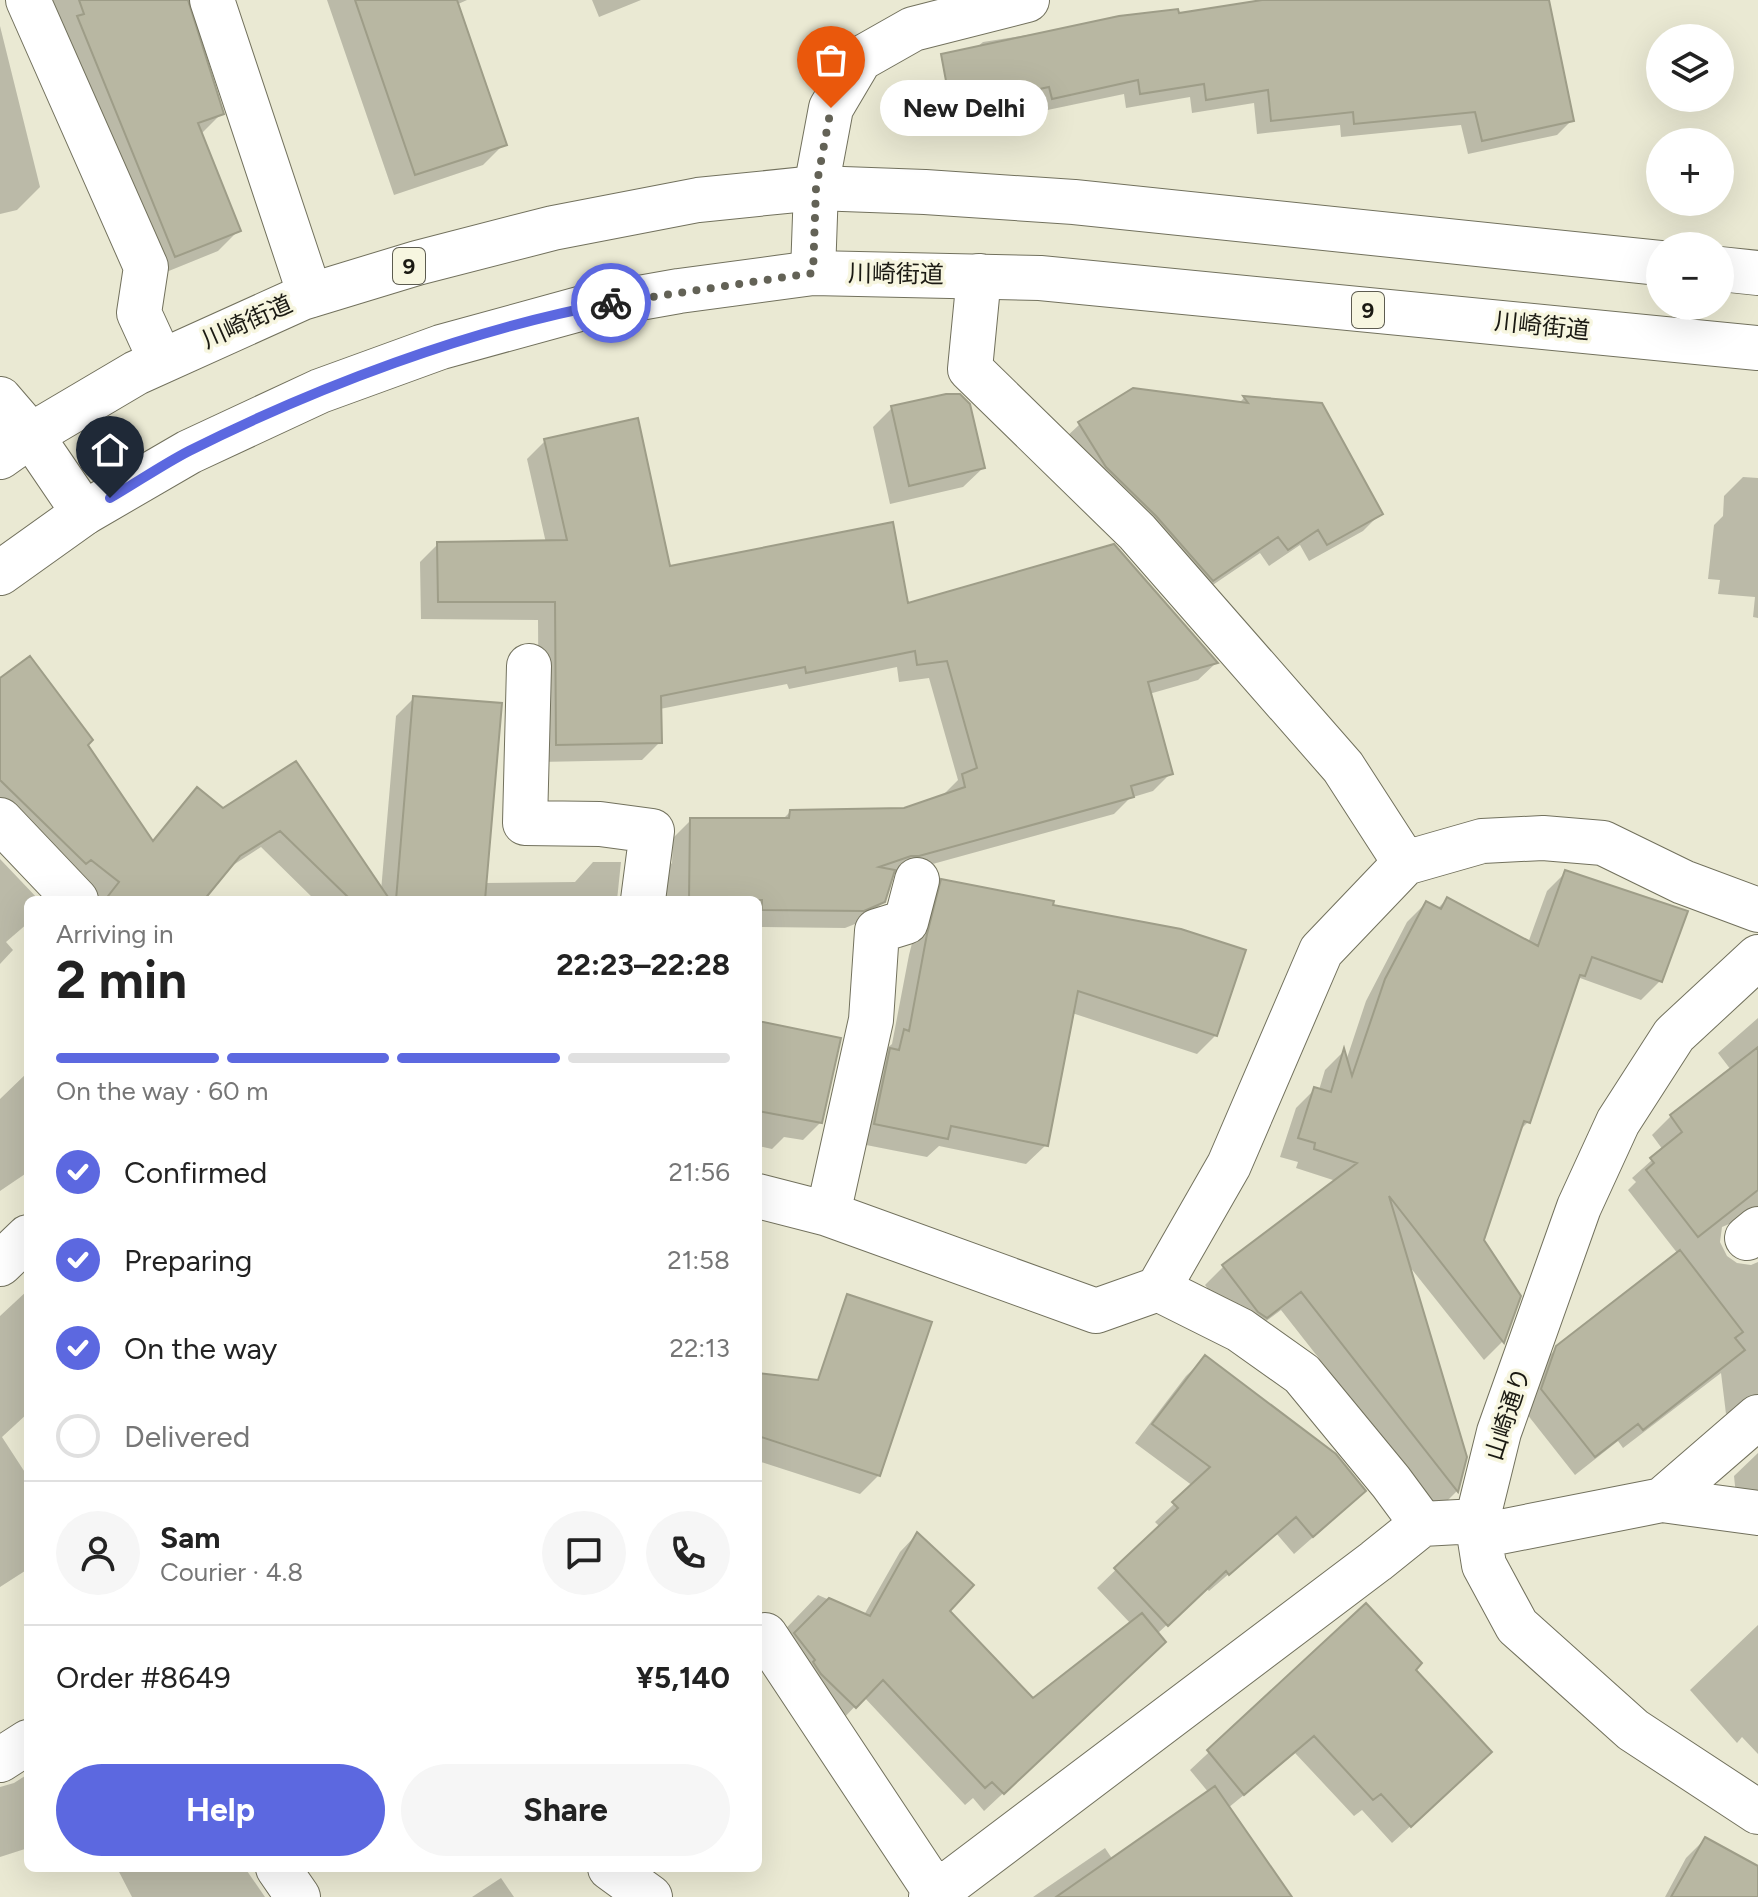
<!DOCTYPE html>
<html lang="en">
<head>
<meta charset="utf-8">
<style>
  :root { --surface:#fff; --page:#f6f6f6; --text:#222; --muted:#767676; --line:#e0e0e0; --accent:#5c68e0 }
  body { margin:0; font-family:Figtree,"Noto Sans JP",sans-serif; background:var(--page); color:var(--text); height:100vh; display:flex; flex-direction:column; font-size:30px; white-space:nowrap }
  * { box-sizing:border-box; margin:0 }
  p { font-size:26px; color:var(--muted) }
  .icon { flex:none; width:44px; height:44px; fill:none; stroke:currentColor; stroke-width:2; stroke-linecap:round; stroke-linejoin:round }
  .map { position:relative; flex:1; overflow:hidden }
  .panel { position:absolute; left:24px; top:896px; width:738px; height:976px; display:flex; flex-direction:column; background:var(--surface); border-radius:12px; box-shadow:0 8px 32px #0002 }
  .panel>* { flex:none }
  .tools { position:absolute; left:1646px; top:24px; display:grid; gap:16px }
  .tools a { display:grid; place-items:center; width:88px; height:88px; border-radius:50%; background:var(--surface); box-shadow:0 8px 32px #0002; font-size:40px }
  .pin { position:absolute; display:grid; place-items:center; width:68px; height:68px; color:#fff; margin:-82px -34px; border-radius:50% 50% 50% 0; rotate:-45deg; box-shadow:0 0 8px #0007 }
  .pin .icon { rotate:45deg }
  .courier { position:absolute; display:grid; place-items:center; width:80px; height:80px; margin:-40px; border:6px solid #5c68e0; border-radius:50%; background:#fff; color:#222; box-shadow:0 2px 10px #0007 }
  .bubble { position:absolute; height:56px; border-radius:28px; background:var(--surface); box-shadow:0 8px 32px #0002; font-size:26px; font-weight:700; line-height:56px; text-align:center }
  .summary em { font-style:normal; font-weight:700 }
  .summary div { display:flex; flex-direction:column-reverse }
  .summary { display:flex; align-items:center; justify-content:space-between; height:136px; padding:0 32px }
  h1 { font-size:52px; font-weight:700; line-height:60px }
  .bar { display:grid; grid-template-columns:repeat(4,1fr); gap:12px 8px; align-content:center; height:96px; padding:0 32px }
  .bar i { height:10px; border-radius:6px; background:var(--line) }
  .bar .on { background:var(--accent) }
  .bar p { grid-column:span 4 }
  .line { display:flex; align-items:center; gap:20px; padding:0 32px; border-top:2px solid var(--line) }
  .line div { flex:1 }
  .round { display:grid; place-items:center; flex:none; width:84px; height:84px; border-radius:42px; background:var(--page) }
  ol { padding:0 32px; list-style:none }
  li { display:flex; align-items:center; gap:24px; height:88px }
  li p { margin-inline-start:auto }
  li .icon { padding:8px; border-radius:50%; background:var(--accent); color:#fff; stroke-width:4 }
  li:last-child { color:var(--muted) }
  li i { width:44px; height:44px; border:4px solid var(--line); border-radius:50% }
  .action { display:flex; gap:16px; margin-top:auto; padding:16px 32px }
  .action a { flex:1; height:92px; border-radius:48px; background:var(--accent); color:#fff; font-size:32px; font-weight:700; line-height:92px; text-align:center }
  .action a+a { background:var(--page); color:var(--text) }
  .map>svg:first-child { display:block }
  .shadow { fill:#0003 }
  .building { fill:#b8b7a2; stroke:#9e9d88; stroke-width:2 }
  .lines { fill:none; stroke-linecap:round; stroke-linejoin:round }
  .minor-casing { stroke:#72715d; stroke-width:46 }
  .major-casing { stroke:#72715d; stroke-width:46 }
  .minor { stroke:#fff; stroke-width:44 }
  .major { stroke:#fff; stroke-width:44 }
  .done { stroke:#636256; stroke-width:8; stroke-dasharray:0 14.4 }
  .route { stroke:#5c68e0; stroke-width:10 }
  .labels { text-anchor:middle; stroke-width:7; stroke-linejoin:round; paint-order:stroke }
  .shield { fill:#f7f6e0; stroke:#5d5c50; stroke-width:2 }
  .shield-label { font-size:22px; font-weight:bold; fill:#1b1a13 }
  .street-label { font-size:24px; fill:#1b1a13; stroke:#f7f6e0 }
</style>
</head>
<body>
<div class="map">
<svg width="1758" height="1897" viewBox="0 0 1758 1897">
  <rect width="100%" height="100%" fill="#eae9d3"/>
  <path class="shadow" d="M42,0H186L221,114L200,135L239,230L218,251L154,277Z
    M327,0H467L456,5L504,144L483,165L394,195Z
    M592,0H641L599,17Z
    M1305,0H1547L1572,120L1557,135L1468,154L1461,125L1341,137L1340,125L1257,134L1254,103L1192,113L1190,97L1126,108L1124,94L1038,112L1035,100L970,114L958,63L983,42L1176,11L1177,16Z
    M0,26L40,187L17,210L0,214Z
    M956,394L968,405L983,468L963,487L890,504L873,427L892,408Z
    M1244,398L1381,513L1363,531L1309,561L1300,545L1269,566L1260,553L1195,597L1062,441L1080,424L1238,404Z
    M545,441L669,568L907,606L1216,663L1198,680L1149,694L1171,773L1153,791L1130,798L1114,814L900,873H892L884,901L865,920L845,928L758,927V900H654L656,879L672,863L673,838L691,820H782L790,812L904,810L945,796V793L958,780L929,678L899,682L897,667L789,689L787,684L660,709V742L642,760L539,762L538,620L421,619L420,562L438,544L546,543L527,459Z
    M1743,477L1758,478V618L1753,617L1755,597L1718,594L1720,580L1708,579L1714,525L1723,516L1724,496Z
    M0,681L86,745L151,842L197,790L223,810L283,771L381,891L396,716L414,698L485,883L575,882L593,862H621L617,900H315L261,847L227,869L202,900H102L79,881L0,803Z
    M0,859L39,900H28V923L6,942L13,950L0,964Z
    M1566,872L1660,981L1641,1000L1580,978L1574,984L1528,1122L1518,1132L1482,1241L1519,1296L1503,1341L1484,1360L1406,1262L1465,1457L1457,1491L1438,1510L1281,1310L1246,1336L1239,1331L1205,1285L1224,1266L1336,1181L1296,1168L1298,1162L1280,1157L1296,1108L1315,1089L1319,1090L1325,1070L1343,1052L1346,1061L1366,1001L1407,922L1426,903L1437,909L1447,899L1528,943L1547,891Z
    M942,881L1050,907L1216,1035L1197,1054L1072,1013L1046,1145L1026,1164L939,1146L927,1157L856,1143L885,1050L892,1044L909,955L923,900Z
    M1758,1018V1232L1734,1222L1722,1227L1720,1242L1727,1256L1737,1263L1751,1265L1758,1262V1420L1734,1410L1726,1414L1721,1373L1623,1448L1618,1441L1575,1475L1523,1409L1538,1367L1558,1347L1678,1254L1628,1190L1636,1182L1632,1178L1663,1150L1652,1135L1671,1116L1731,1070L1718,1053Z
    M758,1023L821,1122L803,1140L784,1137L772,1149L758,1146Z
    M28,1072V1172L0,1191V1099Z
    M28,1290V1413L2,1437L28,1477V1569L0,1587V1316Z
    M1205,1358L1345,1509L1294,1554L1276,1533L1209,1591L1206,1588L1157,1634L1146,1660L984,1811L973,1798L965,1805L864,1697L837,1725L771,1644L818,1595L864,1615L900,1552L917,1534L947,1611L1033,1701L1131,1624L1097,1588L1160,1527L1155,1522L1193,1486L1135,1443L1186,1376Z
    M758,1375L879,1475L860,1494L758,1461Z
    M1758,1453V1503L1737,1505L1734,1476Z
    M1366,1606L1413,1670L1472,1770L1392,1843L1362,1810L1354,1816L1295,1753L1228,1808L1268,1897H1033L1105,1848L1113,1860L1209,1793L1190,1770Z
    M1758,1625V1754L1742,1737L1737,1743L1690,1690Z
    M28,1774V1848L0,1857V1787L14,1783Z
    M1705,1839L1758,1868V1887L1752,1897H1665L1686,1858Z
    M117,1868H245L265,1897H132Z
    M501,1878L514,1897H472Z"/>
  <path class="building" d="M79,0H188L224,114L198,123L241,231L175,257L77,16L84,14Z
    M355,0H457L507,145L415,175Z
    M1262,0H1549L1574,121L1482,141L1475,112L1354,124L1353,112L1271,121L1268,90L1206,100L1204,84L1140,94L1138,80L1052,99L1049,87L993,99L949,97L941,54L1119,16L1178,9L1179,13Z
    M1133,388L1248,403L1243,396L1322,403L1383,514L1327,545L1318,530L1288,550L1278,537L1213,581L1156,516L1106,467L1078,422Z
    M946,394H960L970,404L985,468L909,486L891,406Z
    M638,418L670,566L893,522L908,603L1114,544L1218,663L1148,682L1173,774L1131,786L1134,797L919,856H911L879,867L895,870L885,902L864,911L762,910V900H689L690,818H789L790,810L904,808L965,787L962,774L977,768L947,661L917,665L915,651L806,673L805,667L661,696L662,743L556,745L555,602H438L437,542L567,540L544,439Z
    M30,656L93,740L88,745L153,841L197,787L223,808L296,761L390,900H351L280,831L240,856L204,900H105L119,882L91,860L86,864L0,780V678Z
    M413,696L502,703L485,900H396Z
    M1565,870L1688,911L1662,982L1592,957L1585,976L1580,975L1530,1123L1524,1121L1484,1240L1521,1296L1504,1343L1389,1196L1467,1457L1458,1492L1301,1292L1267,1318L1258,1312L1222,1265L1357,1163L1314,1149L1315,1143L1298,1138L1314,1087L1331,1092L1344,1048L1352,1076L1385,979L1426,901L1441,909L1447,897L1538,946Z
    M941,879L1054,901L1053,905L1181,929L1246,950L1217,1036L1078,991L1048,1146L951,1126L948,1139L874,1124L890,1048L899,1050L904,1029L909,1031L927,934Z
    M758,1021L841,1038L822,1123L758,1111Z
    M1758,1047V1190L1698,1237L1646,1170L1654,1163L1650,1158L1682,1132L1670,1115Z
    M1680,1250L1743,1332L1735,1338L1745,1350L1643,1430L1638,1424L1595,1457L1541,1389L1556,1346Z
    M847,1294L932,1322L880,1476L758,1436V1373L818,1380Z
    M1205,1355L1336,1454L1366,1491L1313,1537L1296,1517L1229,1575L1226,1571L1168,1626L1114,1568L1178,1508L1172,1502L1210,1467L1152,1424Z
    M917,1532L974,1585L950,1611L1033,1698L1142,1613L1166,1642L1004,1794L992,1782L985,1788L883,1680L856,1708L821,1674L813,1662L815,1660L794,1633L829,1598L870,1616Z
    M1366,1603L1422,1663L1416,1670L1492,1752L1411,1827L1381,1794L1373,1800L1314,1736L1244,1795L1207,1750Z
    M1215,1786L1292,1897H1056Z
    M1705,1837L1758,1866V1897H1671Z"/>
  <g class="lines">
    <g class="minor-casing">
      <path id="minor" d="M28,0L146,267L139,313L161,361
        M212,0L310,295
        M813,273L816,188L831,108L860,59L913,29L1027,0
        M979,276L970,369L1137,532L1343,767L1405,863
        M0,399L31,435L84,513
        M529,666L525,823L600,824L652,831L643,900
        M0,820L76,900
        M1758,957L1674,1035L1618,1122L1579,1207L1499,1432L1477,1521L1484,1565L1517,1626L1633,1730L1758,1812
        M758,1196L828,1214L1096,1311L1158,1289L1229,1165L1321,951L1405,863L1482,841L1543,838L1603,843L1683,882L1758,910
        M828,1214L871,1020L877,931L906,922L917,880
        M1747,1238L1758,1229
        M0,1264L28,1237
        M1158,1289L1240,1330L1302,1374L1391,1482L1422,1524
        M1662,1500L1758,1417
        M1480,1536L1662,1500L1758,1513
        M765,1635L936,1893
        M0,1760L28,1742
        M278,1868L298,1897
        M610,1868L650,1897
        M931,1897L1376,1561L1422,1524L1477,1521"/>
    </g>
    <g class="major-casing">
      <path id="major" d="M1720,269L1758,273
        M0,457L31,435L136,373L302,298L417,263L553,228L698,200L816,188L925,192L1074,202L1660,263
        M0,573L84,513L189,452L320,391L441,347L583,308L679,291L813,273L1040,278L1758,348"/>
    </g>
    <use href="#minor" class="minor"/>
    <use href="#major" class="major"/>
  </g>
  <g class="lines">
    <path class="done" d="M611,303L813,273L816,188L831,108"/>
    <path class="route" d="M110,498C136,483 162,465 189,451C316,387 470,329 611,303"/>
  </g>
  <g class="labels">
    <g class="shield">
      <rect x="393" y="248" width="32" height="36" rx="6"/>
      <rect x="1352" y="292" width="32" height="36" rx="6"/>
    </g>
    <g class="shield-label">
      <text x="409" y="274">9</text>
      <text x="1368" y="318">9</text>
    </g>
    <g class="street-label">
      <text transform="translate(896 274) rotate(1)" y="8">川崎街道</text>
      <text transform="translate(247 322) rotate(-24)" y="8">川崎街道</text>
      <text transform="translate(1542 326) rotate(6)" y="8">川崎街道</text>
      <text transform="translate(1508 1414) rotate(-72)" y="8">山崎通り</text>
    </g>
  </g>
</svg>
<div class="tools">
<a><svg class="icon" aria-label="layers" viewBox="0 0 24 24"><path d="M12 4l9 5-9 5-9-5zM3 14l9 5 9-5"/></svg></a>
<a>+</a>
<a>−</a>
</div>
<div class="pin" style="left:831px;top:108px;background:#ea580c"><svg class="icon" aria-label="bag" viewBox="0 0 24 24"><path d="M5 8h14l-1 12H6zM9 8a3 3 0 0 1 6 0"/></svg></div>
<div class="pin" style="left:110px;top:498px;background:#1f2937"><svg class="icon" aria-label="home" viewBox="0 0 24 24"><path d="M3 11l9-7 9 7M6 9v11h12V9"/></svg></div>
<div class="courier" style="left:611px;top:303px"><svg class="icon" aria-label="bike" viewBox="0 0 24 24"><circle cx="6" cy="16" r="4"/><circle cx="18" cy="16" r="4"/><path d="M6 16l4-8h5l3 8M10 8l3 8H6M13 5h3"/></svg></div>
<div class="bubble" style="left:880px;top:80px;width:168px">New Delhi</div>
<section class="panel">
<div class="summary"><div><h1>2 min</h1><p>Arriving in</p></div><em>22:23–22:28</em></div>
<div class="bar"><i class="on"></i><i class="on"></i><i class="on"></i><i></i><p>On the way · 60 m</p></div>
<ol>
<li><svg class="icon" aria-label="check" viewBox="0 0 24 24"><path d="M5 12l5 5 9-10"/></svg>Confirmed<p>21:56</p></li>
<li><svg class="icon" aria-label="check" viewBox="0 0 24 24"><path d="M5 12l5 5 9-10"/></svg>Preparing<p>21:58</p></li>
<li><svg class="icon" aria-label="check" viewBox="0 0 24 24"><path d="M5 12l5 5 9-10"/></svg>On the way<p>22:13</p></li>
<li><i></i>Delivered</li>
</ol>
<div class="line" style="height:144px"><a class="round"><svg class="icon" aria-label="person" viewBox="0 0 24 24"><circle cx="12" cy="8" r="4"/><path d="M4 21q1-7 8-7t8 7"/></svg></a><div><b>Sam</b><p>Courier · 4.8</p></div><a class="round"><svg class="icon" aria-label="chat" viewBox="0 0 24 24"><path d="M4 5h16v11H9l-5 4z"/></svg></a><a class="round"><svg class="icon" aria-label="phone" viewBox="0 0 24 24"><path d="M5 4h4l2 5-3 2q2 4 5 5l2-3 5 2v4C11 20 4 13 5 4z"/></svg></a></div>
<div class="line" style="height:104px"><div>Order #8649</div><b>¥5,140</b></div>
<div class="action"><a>Help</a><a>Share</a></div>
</section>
</div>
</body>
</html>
